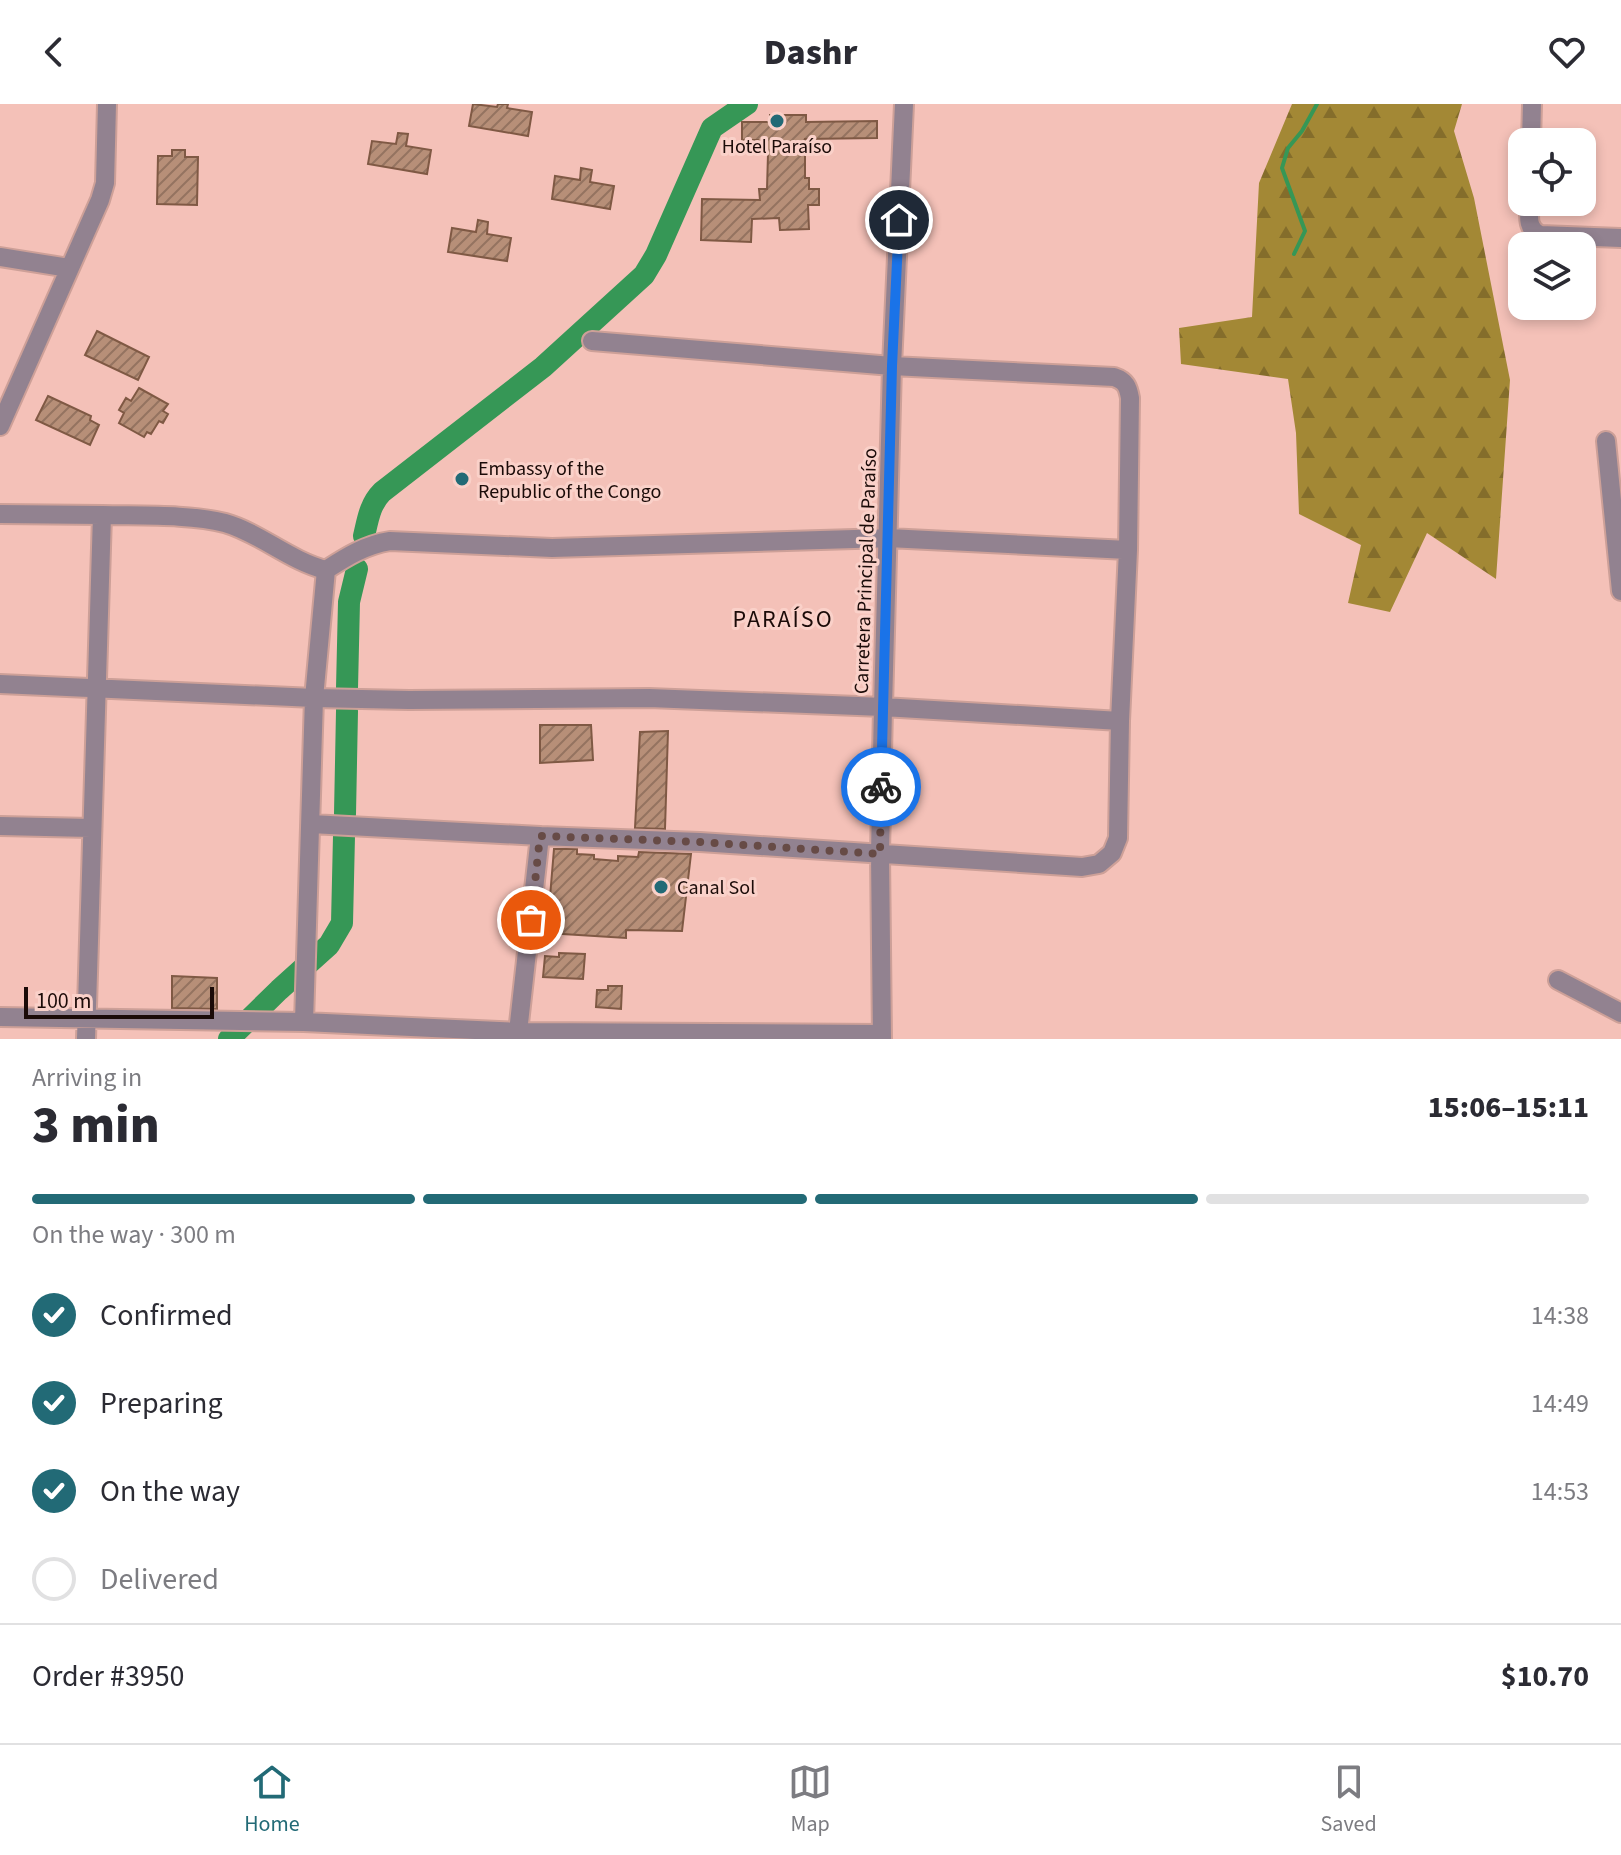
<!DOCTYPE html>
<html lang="en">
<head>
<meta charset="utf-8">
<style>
  :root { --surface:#fff; --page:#f2f2f3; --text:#2b2b33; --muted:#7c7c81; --line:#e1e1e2; --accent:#226a76 }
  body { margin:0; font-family:"Source Sans 3",sans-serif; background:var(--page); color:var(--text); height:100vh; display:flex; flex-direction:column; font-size:30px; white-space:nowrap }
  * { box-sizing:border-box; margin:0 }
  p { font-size:26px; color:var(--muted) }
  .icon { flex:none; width:44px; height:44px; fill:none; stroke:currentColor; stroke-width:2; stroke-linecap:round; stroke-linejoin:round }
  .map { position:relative; height:935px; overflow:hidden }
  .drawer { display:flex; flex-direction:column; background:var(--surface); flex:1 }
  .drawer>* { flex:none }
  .tools { position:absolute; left:1508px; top:24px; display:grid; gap:16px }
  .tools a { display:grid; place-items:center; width:88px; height:88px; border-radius:16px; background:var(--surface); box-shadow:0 4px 12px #0003; font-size:40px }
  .scale { position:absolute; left:24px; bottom:20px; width:190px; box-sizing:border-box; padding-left:8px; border:4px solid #1b0b08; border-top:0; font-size:22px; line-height:28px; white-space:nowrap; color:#1b0b08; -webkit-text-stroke:6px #fad1c9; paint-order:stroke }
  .pin { position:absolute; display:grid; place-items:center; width:68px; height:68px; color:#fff; margin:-34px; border:4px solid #fff; border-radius:50%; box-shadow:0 2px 8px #0007 }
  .courier { position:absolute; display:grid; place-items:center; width:80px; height:80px; margin:-40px; border:6px solid #1a73e8; border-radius:50%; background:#fff; color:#222; box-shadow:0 2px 10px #0007 }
  .overview em { font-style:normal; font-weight:800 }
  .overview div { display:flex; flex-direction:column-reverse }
  .overview { display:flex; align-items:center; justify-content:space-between; height:136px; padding:0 32px }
  h1 { font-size:52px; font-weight:800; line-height:60px }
  .bar { display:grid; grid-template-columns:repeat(4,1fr); gap:12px 8px; align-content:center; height:96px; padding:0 32px }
  .bar i { height:10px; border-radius:6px; background:var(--line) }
  .bar .on { background:var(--accent) }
  .bar p { grid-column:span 4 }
  .line { display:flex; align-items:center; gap:20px; padding:0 32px; border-top:2px solid var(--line) }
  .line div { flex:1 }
  ol { padding:0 32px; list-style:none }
  li { display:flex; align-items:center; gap:24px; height:88px }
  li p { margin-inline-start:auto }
  li .icon { padding:8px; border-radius:50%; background:var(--accent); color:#fff; stroke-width:4 }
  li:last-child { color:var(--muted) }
  li i { width:44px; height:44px; border:4px solid var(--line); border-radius:50% }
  header { display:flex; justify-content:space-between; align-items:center; height:104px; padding:0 32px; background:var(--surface); font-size:36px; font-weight:800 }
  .tab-bar { display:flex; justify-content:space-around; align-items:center; height:112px; border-top:2px solid var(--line); background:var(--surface); font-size:22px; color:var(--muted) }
  .tab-bar a { display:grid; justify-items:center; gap:4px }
  .tab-bar .on { color:var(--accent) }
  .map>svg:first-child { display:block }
  .forest { fill:url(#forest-firs) }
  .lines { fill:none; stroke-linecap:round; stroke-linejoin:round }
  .stream { stroke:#369756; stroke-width:4 }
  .river { stroke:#369756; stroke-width:22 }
  .building { fill:url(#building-hatch); stroke:#7f5944; stroke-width:2 }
  .minor-casing { stroke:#cda098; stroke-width:22 }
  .minor { stroke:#928290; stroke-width:18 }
  .done { stroke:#674b46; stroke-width:8; stroke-dasharray:0 14.4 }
  .route { stroke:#1a73e8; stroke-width:10 }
  .poi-dot { fill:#226a76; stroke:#fad1c9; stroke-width:3 }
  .labels { text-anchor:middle; stroke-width:6; stroke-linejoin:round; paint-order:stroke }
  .poi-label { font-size:20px; fill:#1b0b08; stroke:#fad1c9; text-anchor:start }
  .street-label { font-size:20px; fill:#1b0b08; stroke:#fad1c9 }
  .quarter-label { font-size:24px; letter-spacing:2px; fill:#1b0b08; stroke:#fad1c9 }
</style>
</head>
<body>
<header><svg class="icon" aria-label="back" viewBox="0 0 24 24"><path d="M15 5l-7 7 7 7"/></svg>Dashr<svg class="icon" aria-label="heart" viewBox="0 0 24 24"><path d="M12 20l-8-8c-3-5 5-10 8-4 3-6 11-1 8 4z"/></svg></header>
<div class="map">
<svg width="1621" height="935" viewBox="0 0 1621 935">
  <defs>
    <pattern id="forest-firs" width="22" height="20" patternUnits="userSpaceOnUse" patternTransform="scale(2)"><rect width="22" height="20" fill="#a38835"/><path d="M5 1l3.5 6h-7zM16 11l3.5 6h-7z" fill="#846d2b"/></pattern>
    <pattern id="building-hatch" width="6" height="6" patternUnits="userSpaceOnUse" patternTransform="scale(2)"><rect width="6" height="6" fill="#b78f78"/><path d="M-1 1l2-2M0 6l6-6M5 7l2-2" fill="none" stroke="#947360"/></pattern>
  </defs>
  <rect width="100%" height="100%" fill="#f4c1b8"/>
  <path class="forest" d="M1292,0H1462L1454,27L1474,94L1510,276L1496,475L1427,429L1390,508L1348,499L1361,441L1299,410L1296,329L1288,275L1181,260L1179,224L1252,213L1259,79Z"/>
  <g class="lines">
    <path class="stream" d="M1294,150L1305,127L1282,64L1288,44L1302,27L1317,0"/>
    <path class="river" d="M364,432C368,415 370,400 382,388L543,263L644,171L656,151L712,24L747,0
      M347,584L349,498L357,465
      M345,710L347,607
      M229,935L279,886L329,841L342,819L344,732"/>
  </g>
  <path class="building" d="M473,0L497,3L498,0H508L507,4L532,8L528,32L469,22Z
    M770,11H806V18L877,17V34L805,35V74H809V85H819V101H808L809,125L780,126L779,114L752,115L751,138L701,136L702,95L760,96L759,85H767L768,50L758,36H742V18H770Z
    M398,29L408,30L406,42L431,46L427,70L368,60L372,37L396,40Z
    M172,46H185V53H198L197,101L157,100L158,52H172Z
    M581,64L592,66L590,78L614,82L610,105L552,95L555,72L580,76Z
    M478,116L488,118L487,130L511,134L507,157L448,148L452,124L476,128Z
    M97,227L149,253L138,276L85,251Z
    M139,284L168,300L163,307L168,310L163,319L159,317L151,330L147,328L144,333L119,319L124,309L119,306L126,294L131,297Z
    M48,292L91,312L90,316L99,321L90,341L36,316Z
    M540,621H591L593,656L540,659Z
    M668,627L665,725L635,724L640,628Z
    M554,745H577V750L594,751V755L618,757V752L638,753L639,748L691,750L682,827L626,826V834L547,829Z
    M559,849L585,850L583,875L543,873L545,852L559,853Z
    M172,872L217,874V905L172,904Z
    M608,882H622L621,905L596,903L597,886H608Z"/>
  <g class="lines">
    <g class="minor-casing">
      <path id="minor" d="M1531,38L1532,0
        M1530,98C1529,112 1526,124 1540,131L1621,134
        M0,153L69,164
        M0,322L100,96L105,79L107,0
        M1606,337L1621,487
        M0,410L102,411L86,935
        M102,411C139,412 191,410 225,419C260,429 290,457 326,466C346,453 365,441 390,437L552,444L888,434L1128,446
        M0,580L314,594L409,596L649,594L883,603L1120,617
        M311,720L540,732L700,738L1082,763L1099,760L1112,749L1118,734L1120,617L1128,446L1130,294C1128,283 1126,277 1114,273L892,262L592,237
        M0,722L91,724
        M1558,876L1621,909
        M0,913L304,918L518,928L882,930
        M304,918L314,594L326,466
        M518,928L540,732
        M882,935L880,750L883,603L892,262L904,0"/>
    </g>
    <use href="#minor" class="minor"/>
  </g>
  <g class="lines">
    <path class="done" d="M531,816L540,732L700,738L880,750L881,683"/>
    <path class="route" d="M881,683L892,262L899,116"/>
  </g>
  <g class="poi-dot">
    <circle cx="777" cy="17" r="8"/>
    <circle cx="462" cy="375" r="8"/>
    <circle cx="661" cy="783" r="8"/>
  </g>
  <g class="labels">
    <g class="poi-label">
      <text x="777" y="49" text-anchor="middle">Hotel Paraíso</text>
      <text x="478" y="371">Embassy of the<tspan x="478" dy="23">Republic of the Congo</tspan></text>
      <text x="677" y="790">Canal Sol</text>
    </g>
    <g class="street-label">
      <text transform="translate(865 467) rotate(-88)" y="7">Carretera Principal de Paraíso</text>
    </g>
    <g class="quarter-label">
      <text x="783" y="523">PARAÍSO</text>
    </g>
  </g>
</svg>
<div class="tools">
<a><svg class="icon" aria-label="locate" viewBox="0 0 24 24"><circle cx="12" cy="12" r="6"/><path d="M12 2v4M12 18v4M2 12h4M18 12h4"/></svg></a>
<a><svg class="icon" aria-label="layers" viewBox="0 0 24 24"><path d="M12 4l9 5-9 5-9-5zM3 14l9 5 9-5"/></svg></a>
</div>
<div class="scale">100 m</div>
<div class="pin" style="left:531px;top:816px;background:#ea580c"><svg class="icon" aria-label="bag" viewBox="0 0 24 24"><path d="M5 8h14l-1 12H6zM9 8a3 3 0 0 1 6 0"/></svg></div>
<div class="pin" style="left:899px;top:116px;background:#1f2937"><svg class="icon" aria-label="home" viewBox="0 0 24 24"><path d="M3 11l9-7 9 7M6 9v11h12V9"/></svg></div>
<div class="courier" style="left:881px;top:683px"><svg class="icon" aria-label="bike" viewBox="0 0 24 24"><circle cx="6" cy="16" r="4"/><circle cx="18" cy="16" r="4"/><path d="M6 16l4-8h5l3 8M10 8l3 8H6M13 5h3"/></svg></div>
</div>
<section class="drawer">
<div class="overview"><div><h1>3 min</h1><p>Arriving in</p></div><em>15:06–15:11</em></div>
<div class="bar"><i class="on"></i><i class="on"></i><i class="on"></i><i></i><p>On the way · 300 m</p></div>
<ol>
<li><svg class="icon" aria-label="check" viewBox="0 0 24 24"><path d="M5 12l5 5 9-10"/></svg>Confirmed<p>14:38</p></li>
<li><svg class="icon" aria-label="check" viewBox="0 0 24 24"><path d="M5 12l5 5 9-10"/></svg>Preparing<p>14:49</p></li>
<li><svg class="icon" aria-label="check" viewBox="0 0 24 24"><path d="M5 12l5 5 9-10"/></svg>On the way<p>14:53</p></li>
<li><i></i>Delivered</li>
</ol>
<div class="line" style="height:104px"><div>Order #3950</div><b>$10.70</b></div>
</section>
<nav class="tab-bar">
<a class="on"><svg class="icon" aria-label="home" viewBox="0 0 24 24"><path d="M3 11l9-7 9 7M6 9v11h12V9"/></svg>Home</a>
<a><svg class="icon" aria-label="map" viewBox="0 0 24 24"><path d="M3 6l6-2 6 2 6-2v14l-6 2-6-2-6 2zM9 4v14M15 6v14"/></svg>Map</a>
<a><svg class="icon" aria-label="saved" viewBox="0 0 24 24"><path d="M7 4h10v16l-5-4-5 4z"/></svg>Saved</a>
</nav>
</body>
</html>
